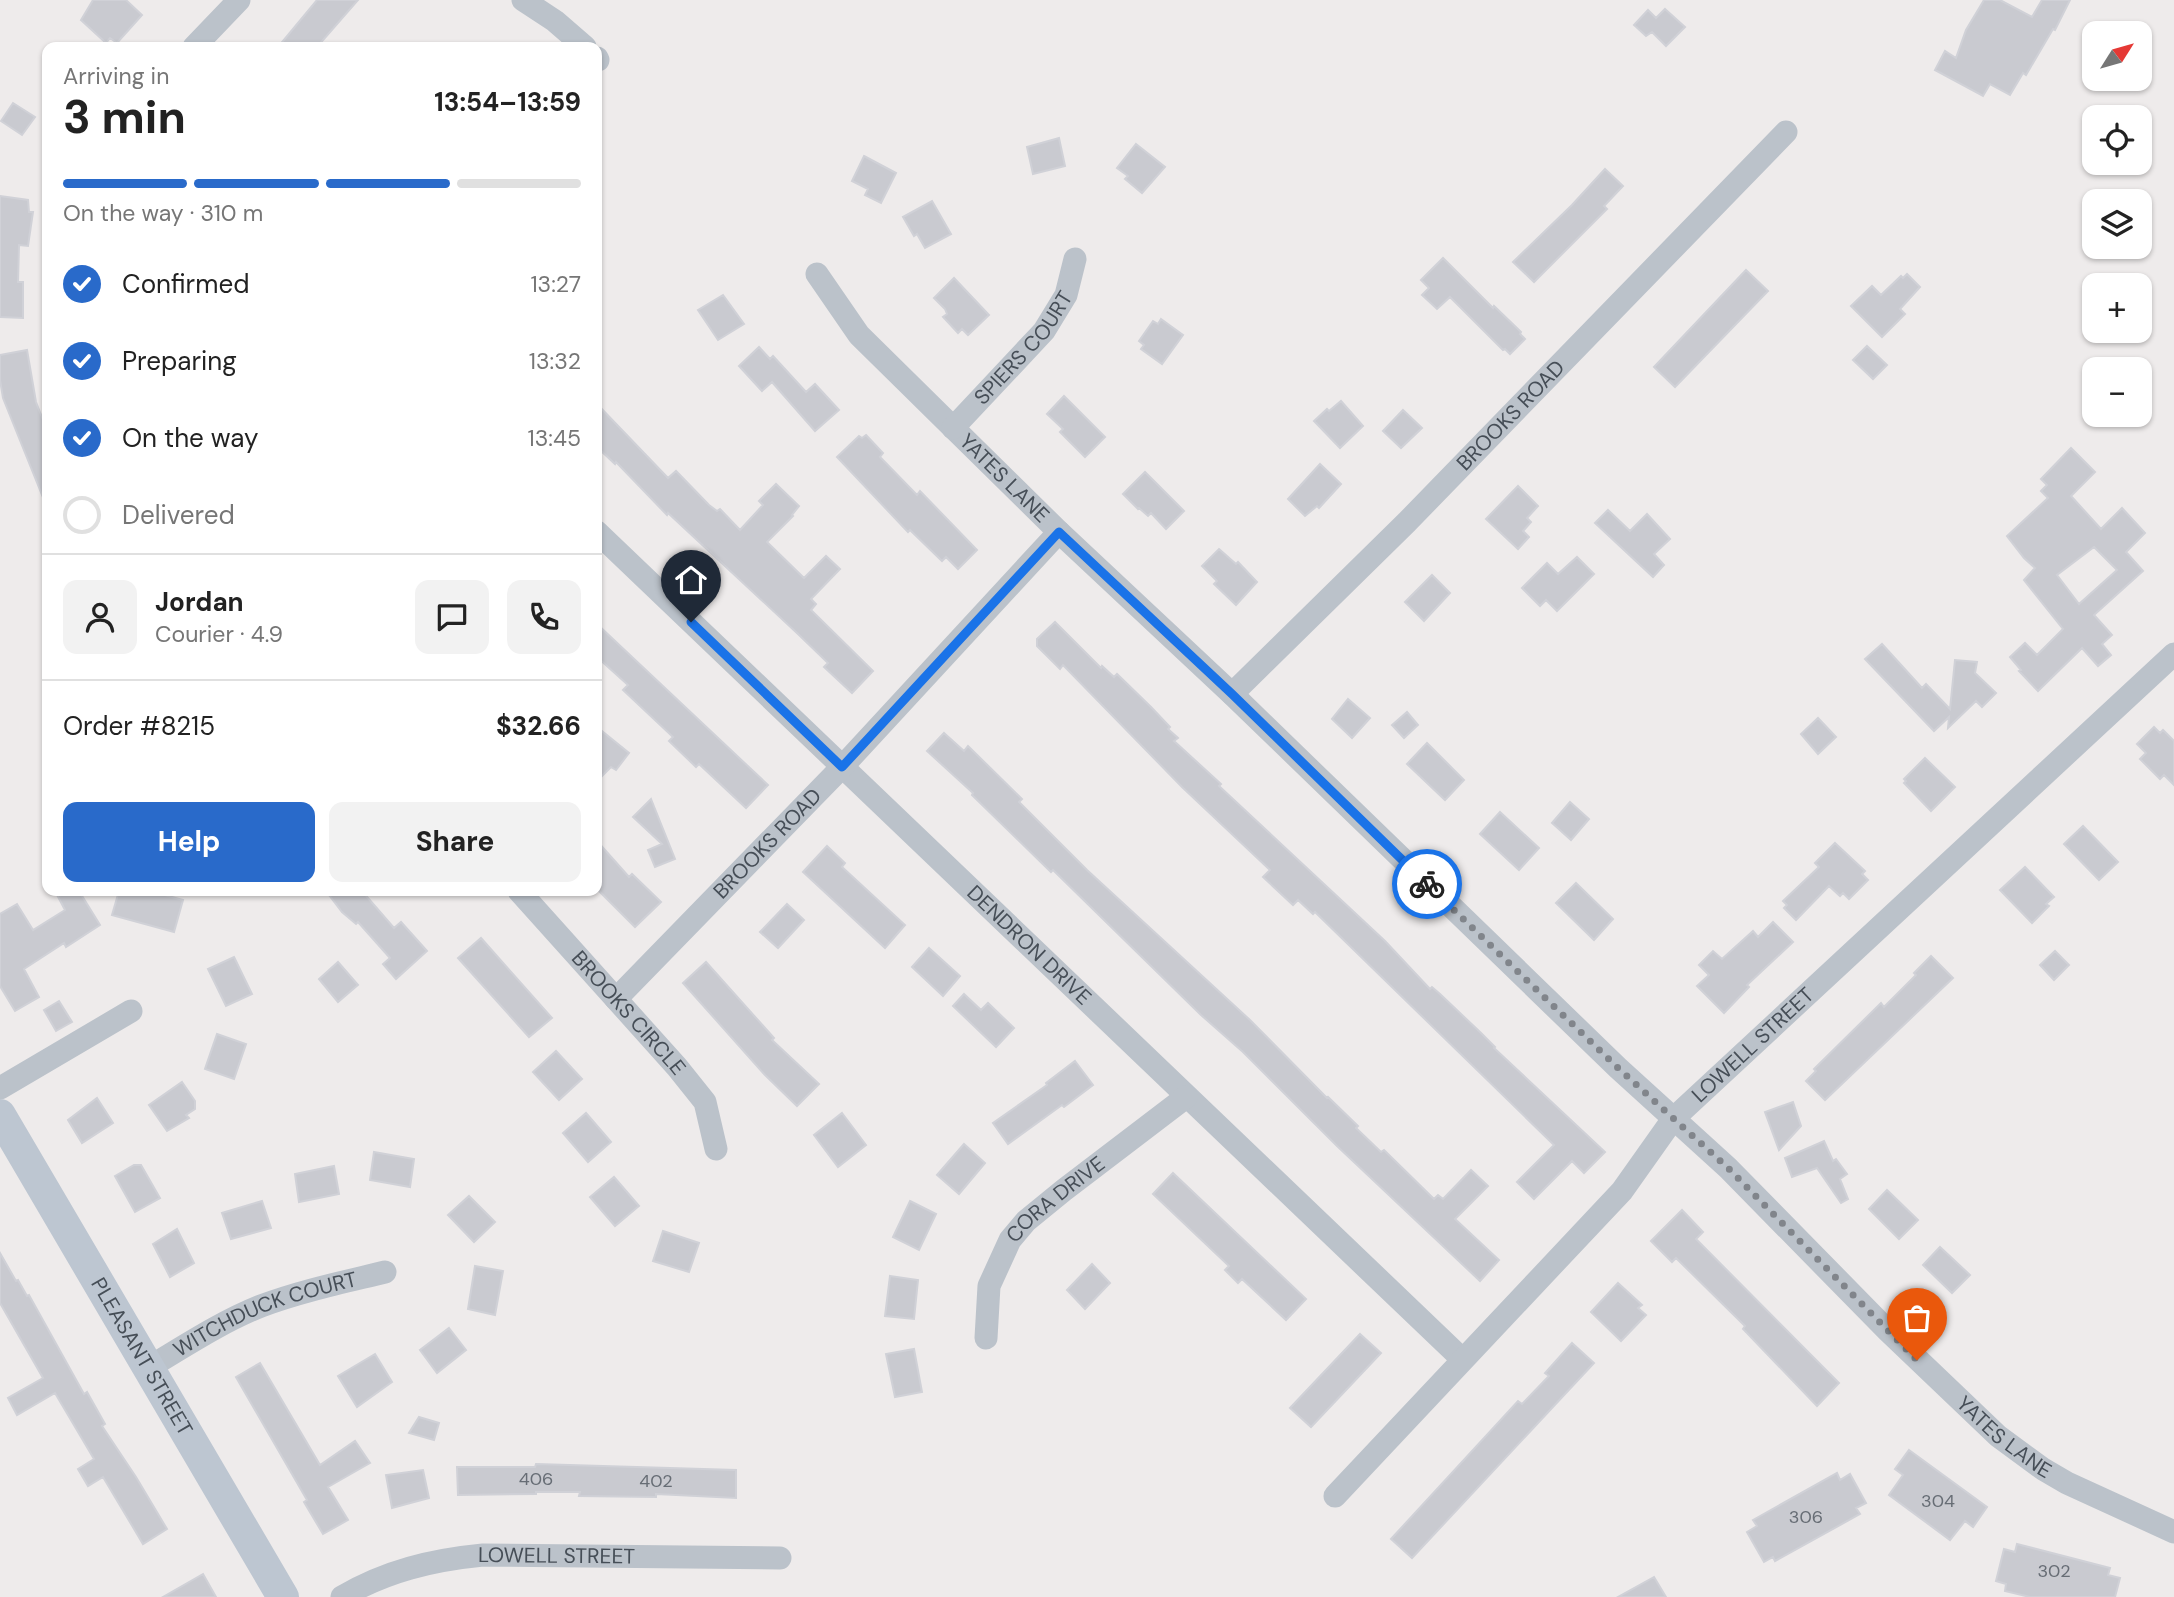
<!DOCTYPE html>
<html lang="en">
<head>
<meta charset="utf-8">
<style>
  :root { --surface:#fff; --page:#f2f2f2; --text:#222; --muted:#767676; --line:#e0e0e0; --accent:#296aca }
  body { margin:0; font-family:"DM Sans",sans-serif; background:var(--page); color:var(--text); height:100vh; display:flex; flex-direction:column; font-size:26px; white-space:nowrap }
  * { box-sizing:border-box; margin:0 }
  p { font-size:23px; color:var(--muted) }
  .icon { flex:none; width:38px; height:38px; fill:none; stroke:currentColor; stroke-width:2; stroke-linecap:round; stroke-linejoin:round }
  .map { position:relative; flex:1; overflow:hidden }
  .side { position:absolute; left:42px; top:42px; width:560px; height:854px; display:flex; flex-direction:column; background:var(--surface); border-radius:14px; box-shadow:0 2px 5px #0004 }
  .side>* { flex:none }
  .needle { width:46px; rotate:53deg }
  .controls { position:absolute; left:2082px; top:21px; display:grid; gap:14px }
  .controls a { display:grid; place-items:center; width:70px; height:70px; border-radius:14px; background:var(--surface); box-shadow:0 2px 5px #0004; font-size:35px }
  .pin { position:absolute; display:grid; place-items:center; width:60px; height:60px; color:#fff; margin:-72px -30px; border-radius:50% 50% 50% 0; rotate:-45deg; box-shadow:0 0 7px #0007 }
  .pin .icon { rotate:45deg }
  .courier { position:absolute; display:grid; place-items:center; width:70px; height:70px; margin:-35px; border:5px solid #1a73e8; border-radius:50%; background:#fff; color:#222; box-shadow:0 2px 9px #0007 }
  .overview em { font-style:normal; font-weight:700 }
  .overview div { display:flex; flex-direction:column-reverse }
  .overview { display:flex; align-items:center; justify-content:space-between; height:119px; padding:0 21px }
  h1 { font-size:46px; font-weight:700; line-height:52px }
  .bar { display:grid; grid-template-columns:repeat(4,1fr); gap:10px 7px; align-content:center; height:84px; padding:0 21px }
  .bar i { height:9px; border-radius:5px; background:var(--line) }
  .bar .on { background:var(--accent) }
  .bar p { grid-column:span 4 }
  .line { display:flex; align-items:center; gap:18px; padding:0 21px; border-top:2px solid var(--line) }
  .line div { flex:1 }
  .round { display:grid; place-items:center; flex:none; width:74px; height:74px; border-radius:14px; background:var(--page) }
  ol { padding:0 21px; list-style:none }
  li { display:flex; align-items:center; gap:21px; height:77px }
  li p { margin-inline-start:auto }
  li .icon { padding:7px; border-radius:50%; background:var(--accent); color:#fff; stroke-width:4 }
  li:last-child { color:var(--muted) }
  li i { width:38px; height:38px; border:4px solid var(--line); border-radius:50% }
  .primary-button { display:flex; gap:14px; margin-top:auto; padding:14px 21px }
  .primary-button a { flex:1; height:80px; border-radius:14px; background:var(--accent); color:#fff; font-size:28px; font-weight:700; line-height:80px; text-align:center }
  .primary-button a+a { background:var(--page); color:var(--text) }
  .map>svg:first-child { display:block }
  .building { fill:#c9cad0; stroke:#d0d1d7; stroke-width:2; fill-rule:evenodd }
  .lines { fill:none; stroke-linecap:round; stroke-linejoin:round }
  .street { stroke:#bbc2ca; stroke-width:23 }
  .secondary { stroke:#bdc6d1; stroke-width:32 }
  .done { stroke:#81858b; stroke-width:7; stroke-dasharray:0 12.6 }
  .route { stroke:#1a73e8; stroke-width:9 }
  .labels { text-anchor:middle; stroke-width:5; stroke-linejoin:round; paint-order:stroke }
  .number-label { font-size:18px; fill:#676d75 }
  .street-label { font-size:21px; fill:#464e57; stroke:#fff }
</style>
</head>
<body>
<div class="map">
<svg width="2174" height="1597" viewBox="0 0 2174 1597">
  <rect width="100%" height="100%" fill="#eeebeb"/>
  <path class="building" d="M93,0H126L142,15L117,43L110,38L106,43L81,20Z
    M317,0H358L317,47H278Z
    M1984,0H2000L2032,17L2042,0H2070L2055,30L2053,29L2026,75L2023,73L2010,95L1990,84L1983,96L1935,70L1945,51L1956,58L1966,30Z
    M1665,9L1685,27L1666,46L1652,32L1646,36L1634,25L1648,10L1656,18Z
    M13,103L35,117L22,135L1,121Z
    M1059,138L1065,166L1033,174L1027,147Z
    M1136,144L1165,167L1142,193L1125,179L1128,176L1117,168Z
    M864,156L896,173L881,203L865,195L868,189L852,181Z
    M1605,169L1623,186L1604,206L1607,209L1534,282L1513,262L1572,205Z
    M0,196L28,200L29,212H33L28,246L19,245L18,282H23V318L0,317Z
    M932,201L951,234L925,248L917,234L914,236L903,217Z
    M1443,258L1493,308L1494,306L1521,332L1520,334L1525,339L1510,354L1505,349L1503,350L1450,297L1437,309L1422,295L1429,288L1421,280Z
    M1746,270L1768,291L1675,387L1654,367Z
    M1907,274L1920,287L1900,309L1905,314L1882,337L1851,306L1872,286L1881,295L1901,276L1903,278Z
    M954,278L989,315L968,335L962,329L958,333L943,317L947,314L945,309L934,298Z
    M723,295L744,324L718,340L698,310Z
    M1161,319L1183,335L1162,364L1141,349L1144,345L1139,341L1153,321L1158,324Z
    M1867,346L1887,365L1873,379L1853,360Z
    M759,347L770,359L773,356L806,392L815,384L839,410L815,431L772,382L762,391L739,366Z
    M27,350L36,402L47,430L46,505L3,398L0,380V355Z
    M1064,396L1105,437L1085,457L1060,432L1063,429L1047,414Z
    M1341,401L1363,426L1340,448L1314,421L1327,409L1329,411Z
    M597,404L668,478L676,471L709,505L717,511L720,509L740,530L763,505L759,501L776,484L799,506L792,515L793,516L767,542L804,578L826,556L840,569L811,599L816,604L811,610L873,671L852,693L824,667L828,663L798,634L668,513L667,515L616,462L615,464L597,447Z
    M1403,410L1422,428L1401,448L1383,431Z
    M866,435L883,453L880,457L917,495L920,491L977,550L958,569L946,557L942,561L910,530L908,532L837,457L859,436L862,438Z
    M2071,448L2095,472L2071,496L2101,529L2122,508L2145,533L2126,552L2143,571L2094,615L2112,635L2102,644L2111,655L2098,666L2082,648L2038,691L2019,671L2021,670L2010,657L2025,643L2037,655L2063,629L2024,580L2035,568L2024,558L2007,536L2048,498L2041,491L2047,485L2041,479ZM2094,547L2117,570L2079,604L2057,575Z
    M1320,464L1341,484L1319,508L1317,506L1305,516L1288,499Z
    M1145,472L1184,511L1166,529L1151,513L1148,516L1139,508L1138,509L1123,494Z
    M1518,486L1538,506L1527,518L1531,522L1523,531L1529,537L1518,549L1486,519Z
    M1608,510L1630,531L1647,514L1670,539L1654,554L1664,565L1653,577L1595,523Z
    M1219,549L1236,564L1238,562L1257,582L1236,605L1214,584L1217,581L1202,566Z
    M1577,557L1594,574L1557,611L1546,600L1540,606L1522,588L1547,563L1558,574Z
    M1432,575L1450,593L1424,621L1405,602Z
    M1055,622L1101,668L1102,666L1114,677L1117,674L1151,707L1170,727L1168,729L1178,738L1174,741L1221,784L1219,786L1385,941L1430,989L1432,987L1440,994L1480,1032L1495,1047L1494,1048L1605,1152L1584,1173L1572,1161L1534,1199L1517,1182L1554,1145L1315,912L1313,914L1298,900L1293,905L1263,877L1270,870L1182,787L1063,665L1060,669L1037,646V639Z
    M597,624L768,785L746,808L699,764L696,767L669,741L673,737L623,690L628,685L597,657Z
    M1882,644L1922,688L1926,684L1950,709L1955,660L1977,662L1975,673L1996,693L1982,707L1976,701L1948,728L1949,717L1934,731L1865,659Z
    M1348,699L1370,718L1352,738L1332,719Z
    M1407,712L1418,725L1404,738L1392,725Z
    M1818,718L1836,737L1818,754L1801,734Z
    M597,727L629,753L616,770L611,767L597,781Z
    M2154,727L2160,733L2163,730L2174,741V785L2164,775L2160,779L2140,759L2146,753L2137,744Z
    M944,733L964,751L968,746L1022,799L1019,802L1087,870L1250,1020L1327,1098L1328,1097L1358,1126L1356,1128L1381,1152L1384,1150L1434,1199L1438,1195L1443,1199L1471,1170L1488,1186L1455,1219L1499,1260L1480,1281L1337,1146L1243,1052L1201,1015L1053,870L1051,872L972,795L973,793L927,751Z
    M1427,743L1464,780L1445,800L1407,764Z
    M1925,758L1955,787L1931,811L1904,783L1906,781L1904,779Z
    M651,799L675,859L655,867L648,850L662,844L633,817Z
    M1570,802L1589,819L1571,840L1552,823Z
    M1500,812L1539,848L1519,870L1480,834Z
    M2083,826L2118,862L2099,880L2064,844Z
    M597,841L629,877L632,874L661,902L635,927L597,889Z
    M1835,843L1865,871L1862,874L1868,880L1849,899L1843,893L1840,896L1829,886L1796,920L1784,908L1787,905L1783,901L1819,867L1815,863Z
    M827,846L845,863L842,867L905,925L885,948L803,872Z
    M2025,867L2054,897L2046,904L2049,906L2032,923L2000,890Z
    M1576,883L1613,919L1594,940L1556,903Z
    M55,891H79L100,925L66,947L64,943L24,969L39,997L15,1011L0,986V914L17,904L33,930L65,910Z
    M119,891H150L183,900L174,932L112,915Z
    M326,891H362L394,928L401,922L427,951L396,979L383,964L390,958L358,922L356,924L342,912Z
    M787,904L804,920L778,948L760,932Z
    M1773,922L1793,942L1747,985L1749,987L1724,1013L1697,986L1709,975L1699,965L1713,951L1722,959L1753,931L1758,937Z
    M481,938L552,1018L529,1037L458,958Z
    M929,948L960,976L943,996L912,967Z
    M2055,951L2069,965L2054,980L2040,965Z
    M1931,956L1953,978L1825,1100L1806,1081L1816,1071L1814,1069L1881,1003L1884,1007L1916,975L1914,973Z
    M234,957L252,994L226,1006L208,969Z
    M338,962L358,985L338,1002L319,979Z
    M706,962L774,1038L772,1040L819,1084L797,1106L765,1075L683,983Z
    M964,994L981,1010L988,1003L1014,1028L996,1047L953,1006Z
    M59,1001L72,1022L56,1031L44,1010Z
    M217,1034L246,1044L234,1079L205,1069Z
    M556,1051L582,1079L559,1100L533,1072Z
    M1075,1061L1093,1085L1064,1107L1062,1105L1008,1144L993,1123L1047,1085L1046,1083Z
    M182,1082L195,1101V1109L186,1115L189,1118L167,1131L149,1105Z
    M97,1098L113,1123L82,1143L68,1120Z
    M1793,1102L1801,1126L1779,1150L1765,1112Z
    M586,1113L611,1142L588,1162L563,1133Z
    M842,1113L866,1145L838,1167L814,1135Z
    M1824,1141L1833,1161L1836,1159L1847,1174L1840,1179L1848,1199L1841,1203L1817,1168L1792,1177L1785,1158Z
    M964,1144L985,1163L959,1194L937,1175Z
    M374,1152L414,1159L410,1187L370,1180Z
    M134,1165H141L160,1198L135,1212L115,1176Z
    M334,1166L339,1194L299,1202L295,1174Z
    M1173,1173L1306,1299L1286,1320L1242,1279L1238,1283L1225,1270L1229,1266L1153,1194Z
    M614,1177L639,1206L615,1226L590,1197Z
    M1887,1190L1918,1220L1899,1239L1869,1209Z
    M469,1196L495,1222L474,1242L448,1215Z
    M262,1201L271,1228L231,1239L222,1213Z
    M910,1201L936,1214L919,1250L893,1237Z
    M1682,1210L1703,1232L1696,1239L1839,1383L1817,1406L1743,1329L1745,1326L1676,1258L1672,1262L1651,1241Z
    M177,1229L194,1263L170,1277L153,1244Z
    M663,1231L699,1243L689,1272L653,1261Z
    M1940,1247L1970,1275L1952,1293L1923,1265Z
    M0,1253L16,1281L18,1280L27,1296L29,1295L84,1394L87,1392L105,1424L102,1426L136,1477L167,1529L143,1544L103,1477L88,1486L78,1469L94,1459L55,1393L17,1415L8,1398L43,1378L0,1303Z
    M1092,1264L1110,1283L1085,1309L1067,1290Z
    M475,1266L503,1271L495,1315L468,1309Z
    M890,1276L918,1280L914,1319L885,1316Z
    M1618,1283L1642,1305L1638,1308L1646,1315L1621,1341L1591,1312Z
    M449,1328L466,1350L437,1373L420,1350Z
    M1360,1334L1381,1353L1311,1427L1290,1408Z
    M1572,1343L1594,1363L1412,1558L1391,1539L1518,1401L1522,1404L1549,1376L1545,1373Z
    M914,1349L922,1392L895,1397L886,1354Z
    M375,1354L392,1382L357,1407L338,1376Z
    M260,1363L320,1465L355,1441L370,1463L328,1487L348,1520L323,1534L304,1502L307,1500L236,1377Z
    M419,1417L439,1423L434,1440L409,1433Z
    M1909,1450L1987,1507L1973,1527L1965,1521L1950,1540L1889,1495L1903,1475L1895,1469Z
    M536,1464L736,1470V1498L656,1494V1497L579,1496L580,1492H536V1494L458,1495L457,1467H535Z
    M423,1470L429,1498L392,1508L386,1475Z
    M1837,1473L1840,1480L1850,1474L1866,1503L1856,1508L1860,1514L1775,1561L1773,1557L1764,1562L1747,1532L1757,1526L1753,1520Z
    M2017,1544L2110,1568L2108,1575L2120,1578L2115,1597H2030L2005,1591L2006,1584L1996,1581L2004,1549L2015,1552Z
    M203,1574L216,1597H163Z
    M1654,1577L1666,1597H1618Z"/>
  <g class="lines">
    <g class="street">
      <path d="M523,0L555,21L585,47"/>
      <path d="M194,47L239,0"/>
      <path d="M597,58L598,60"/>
      <path id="s1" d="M817,274L859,335L1059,532L1232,694L1618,1068L1728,1168L1888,1331L1998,1436L2043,1469L2067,1483L2174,1532"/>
      <path id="s2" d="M953,428L1044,331L1066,295L1075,259"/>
      <path id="s3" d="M597,532L1462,1359"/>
      <path id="s4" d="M1232,694L1407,522L1786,132"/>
      <path id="s5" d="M519,891L677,1067L705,1102L716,1149"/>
      <path id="s6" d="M616,999L842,767L1059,532"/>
      <path d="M0,1088L131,1011"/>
      <path id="s7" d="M986,1338L989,1286L1010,1240L1026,1221L1064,1190L1186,1097"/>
      <path id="s8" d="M148,1368C185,1346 221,1322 261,1306C301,1291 344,1282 385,1272"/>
      <path id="s9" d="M1335,1496L1622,1191L1673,1119L2174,654"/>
      <path id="s10" d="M342,1597C386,1571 432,1560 483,1555L780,1558"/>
    </g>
    <path class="secondary" id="s11" d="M0,1115L283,1597"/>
  </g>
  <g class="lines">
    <path class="done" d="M1427,884L1618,1068L1728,1168L1917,1360"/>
    <path class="route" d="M691,622L842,767L1059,532L1232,694L1427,884"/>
  </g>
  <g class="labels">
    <g class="number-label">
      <text x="536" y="1485">406</text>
      <text x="656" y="1487">402</text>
      <text x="1938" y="1507">304</text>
      <text x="1806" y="1523">306</text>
      <text x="2054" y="1577">302</text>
    </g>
    <g class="street-label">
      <text dy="7" stroke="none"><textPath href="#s2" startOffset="107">SPIERS COURT</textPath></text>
      <text dy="7" stroke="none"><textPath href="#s4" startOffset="394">BROOKS ROAD</textPath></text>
      <text dy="7" stroke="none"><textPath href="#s1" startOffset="278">YATES LANE</textPath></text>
      <text dy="7" stroke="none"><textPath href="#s6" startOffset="217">BROOKS ROAD</textPath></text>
      <text dy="7" stroke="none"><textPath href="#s3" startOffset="598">DENDRON DRIVE</textPath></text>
      <text dy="7" stroke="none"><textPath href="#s5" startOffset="164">BROOKS CIRCLE</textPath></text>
      <text dy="7" stroke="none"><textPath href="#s9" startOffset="616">LOWELL STREET</textPath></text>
      <text dy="7" stroke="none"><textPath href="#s7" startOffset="164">CORA DRIVE</textPath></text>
      <text dy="7" stroke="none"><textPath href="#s8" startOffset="130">WITCHDUCK COURT</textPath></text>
      <text dy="7" stroke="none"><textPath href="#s11" startOffset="280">PLEASANT STREET</textPath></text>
      <text dy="7" stroke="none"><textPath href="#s1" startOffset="1664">YATES LANE</textPath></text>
      <text dy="7" stroke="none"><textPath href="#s10" startOffset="222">LOWELL STREET</textPath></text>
    </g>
  </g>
</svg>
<div class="controls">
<a><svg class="needle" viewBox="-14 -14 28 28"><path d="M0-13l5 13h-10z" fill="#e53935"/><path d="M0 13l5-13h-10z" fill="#767676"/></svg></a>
<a><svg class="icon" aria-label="locate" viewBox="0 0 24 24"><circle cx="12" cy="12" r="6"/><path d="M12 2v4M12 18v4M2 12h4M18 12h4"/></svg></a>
<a><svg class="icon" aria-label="layers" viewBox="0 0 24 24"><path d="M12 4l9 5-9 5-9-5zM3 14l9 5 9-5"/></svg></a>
<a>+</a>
<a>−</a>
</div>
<div class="pin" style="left:1917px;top:1360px;background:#ea580c"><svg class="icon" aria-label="bag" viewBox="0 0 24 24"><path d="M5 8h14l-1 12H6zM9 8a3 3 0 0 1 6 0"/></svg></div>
<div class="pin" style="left:691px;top:622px;background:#1f2937"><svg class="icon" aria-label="home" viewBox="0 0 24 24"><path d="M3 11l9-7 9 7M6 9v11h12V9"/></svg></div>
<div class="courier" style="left:1427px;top:884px"><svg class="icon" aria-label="bike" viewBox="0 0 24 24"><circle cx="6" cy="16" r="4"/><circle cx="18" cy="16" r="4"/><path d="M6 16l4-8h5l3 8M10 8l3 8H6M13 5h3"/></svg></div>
<section class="side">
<div class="overview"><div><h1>3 min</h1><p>Arriving in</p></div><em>13:54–13:59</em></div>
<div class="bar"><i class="on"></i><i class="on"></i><i class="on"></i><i></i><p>On the way · 310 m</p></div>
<ol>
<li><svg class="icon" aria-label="check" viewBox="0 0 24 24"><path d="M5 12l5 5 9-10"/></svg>Confirmed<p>13:27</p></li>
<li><svg class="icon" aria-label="check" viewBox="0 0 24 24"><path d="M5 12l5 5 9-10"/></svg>Preparing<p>13:32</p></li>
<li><svg class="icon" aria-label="check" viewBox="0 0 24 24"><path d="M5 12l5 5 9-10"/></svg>On the way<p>13:45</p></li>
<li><i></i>Delivered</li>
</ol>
<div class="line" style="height:126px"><a class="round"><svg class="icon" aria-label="person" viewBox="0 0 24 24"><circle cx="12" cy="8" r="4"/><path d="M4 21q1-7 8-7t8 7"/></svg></a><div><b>Jordan</b><p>Courier · 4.9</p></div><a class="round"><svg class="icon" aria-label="chat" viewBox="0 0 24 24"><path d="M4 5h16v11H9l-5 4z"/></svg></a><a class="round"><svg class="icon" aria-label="phone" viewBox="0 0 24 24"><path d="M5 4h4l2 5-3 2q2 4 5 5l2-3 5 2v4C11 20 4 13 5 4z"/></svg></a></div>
<div class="line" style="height:91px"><div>Order #8215</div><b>$32.66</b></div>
<div class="primary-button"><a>Help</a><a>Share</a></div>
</section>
</div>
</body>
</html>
